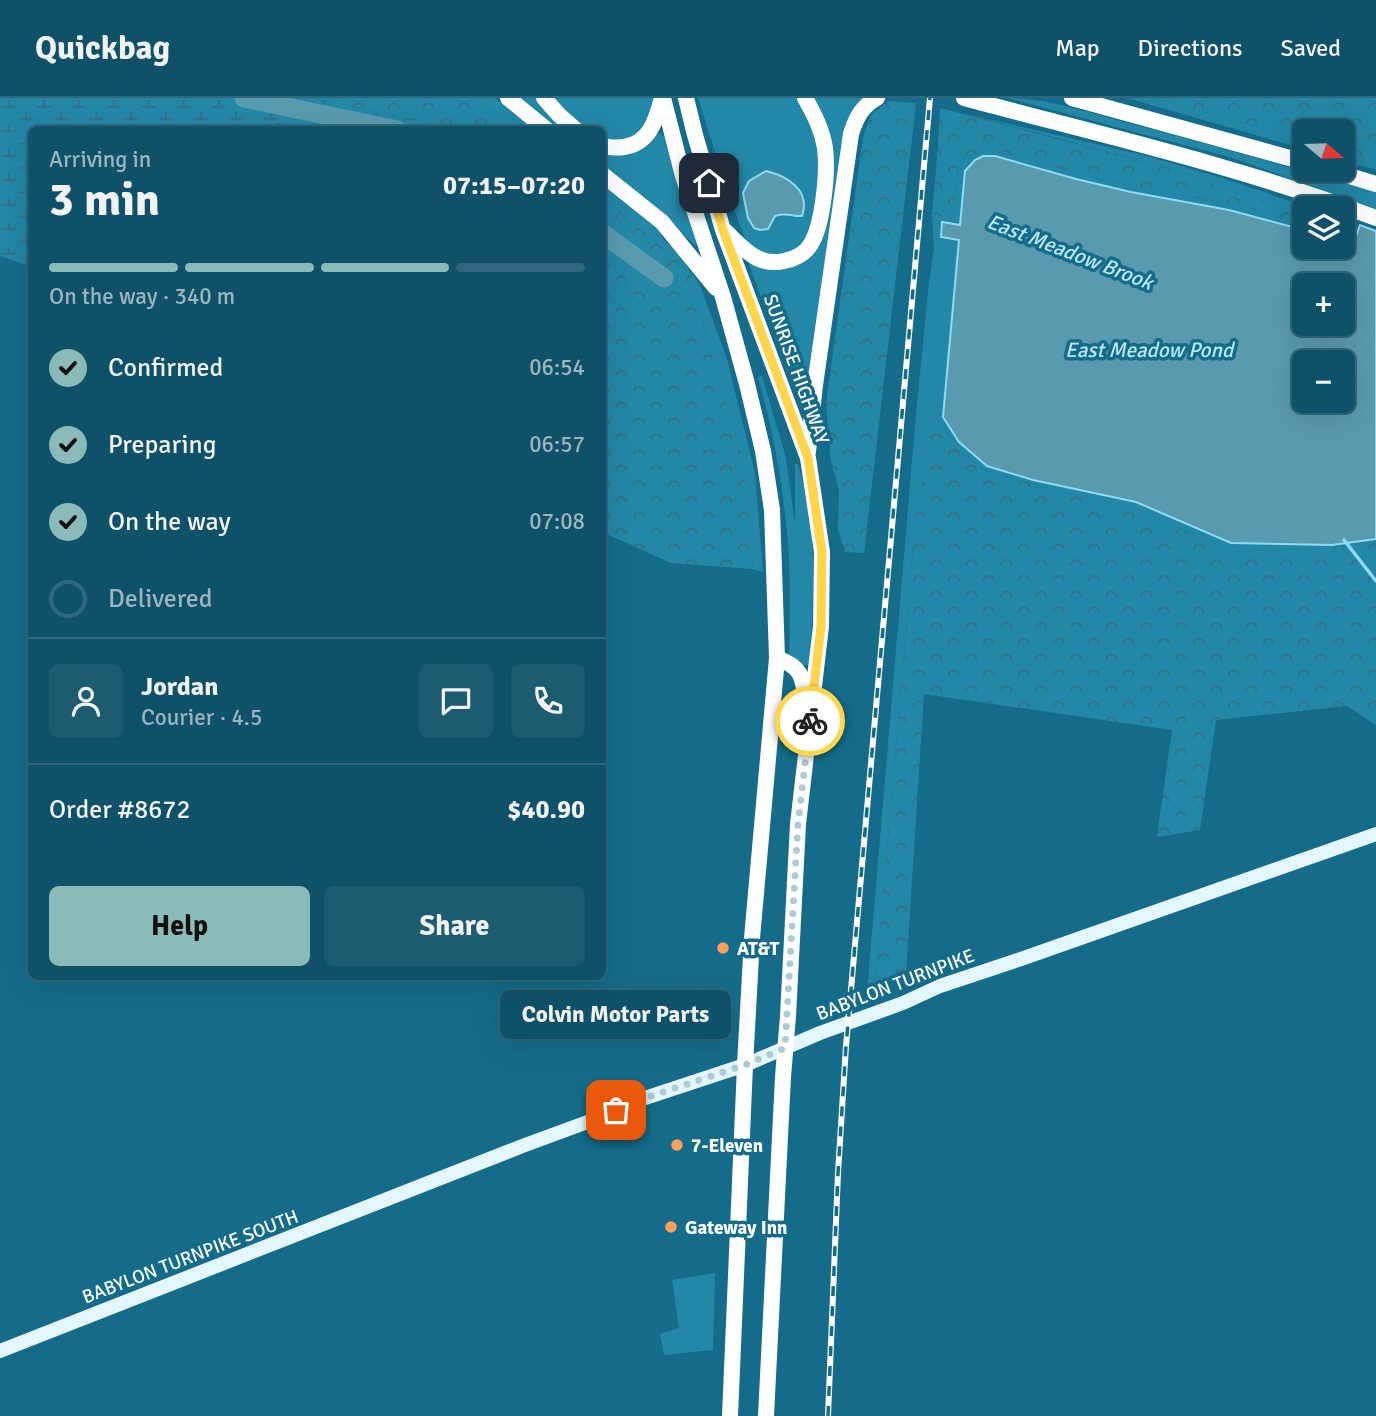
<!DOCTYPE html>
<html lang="en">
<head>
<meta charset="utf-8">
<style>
  :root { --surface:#0f5168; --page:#1d5b71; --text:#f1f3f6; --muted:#9bb5c0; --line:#2f687c; --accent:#8bbbb9 }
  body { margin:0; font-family:Signika,sans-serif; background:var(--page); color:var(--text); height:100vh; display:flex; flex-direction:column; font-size:26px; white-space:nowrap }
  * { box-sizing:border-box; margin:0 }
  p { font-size:23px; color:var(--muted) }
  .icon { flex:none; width:38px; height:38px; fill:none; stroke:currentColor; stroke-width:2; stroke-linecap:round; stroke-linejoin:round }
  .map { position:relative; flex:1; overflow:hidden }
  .side { position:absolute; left:28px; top:28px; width:578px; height:854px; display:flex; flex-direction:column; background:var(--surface); border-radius:10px; box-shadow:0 7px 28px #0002,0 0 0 2px var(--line) }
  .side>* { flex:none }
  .needle { width:46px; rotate:109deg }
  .controls { position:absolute; left:1292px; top:21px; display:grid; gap:14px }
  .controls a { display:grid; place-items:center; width:63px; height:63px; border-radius:10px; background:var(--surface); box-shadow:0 7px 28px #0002,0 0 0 2px var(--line); font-size:35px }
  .pin { position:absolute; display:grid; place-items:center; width:60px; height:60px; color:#fff; margin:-30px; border-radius:14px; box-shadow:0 4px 10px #0006 }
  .courier { position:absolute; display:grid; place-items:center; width:70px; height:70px; margin:-35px; border:5px solid #ffd54a; border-radius:50%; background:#fff; color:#222; box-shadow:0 2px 9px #0007 }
  .bubble { position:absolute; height:49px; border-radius:10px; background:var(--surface); box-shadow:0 7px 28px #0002,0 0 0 2px var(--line); font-size:23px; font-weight:700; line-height:49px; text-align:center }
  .head em { font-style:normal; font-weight:700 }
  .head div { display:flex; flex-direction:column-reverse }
  .head { display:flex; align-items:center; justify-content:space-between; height:119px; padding:0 21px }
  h1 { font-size:46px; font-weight:700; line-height:52px }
  .bar { display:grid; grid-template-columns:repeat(4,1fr); gap:10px 7px; align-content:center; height:84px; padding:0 21px }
  .bar i { height:9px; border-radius:5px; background:var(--line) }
  .bar .current { background:var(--accent) }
  .bar p { grid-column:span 4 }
  .line { display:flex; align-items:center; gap:18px; padding:0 21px; border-top:2px solid var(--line) }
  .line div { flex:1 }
  .round { display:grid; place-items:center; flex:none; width:74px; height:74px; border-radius:10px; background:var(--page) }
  ol { padding:0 21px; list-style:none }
  li { display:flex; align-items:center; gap:21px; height:77px }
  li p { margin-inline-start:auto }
  li .icon { padding:7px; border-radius:50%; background:var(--accent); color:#111; stroke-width:4 }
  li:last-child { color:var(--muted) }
  li i { width:38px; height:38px; border:4px solid var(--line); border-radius:50% }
  .action { display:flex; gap:14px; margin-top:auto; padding:14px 21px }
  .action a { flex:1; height:80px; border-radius:10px; background:var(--accent); color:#111; font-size:28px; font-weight:700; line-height:80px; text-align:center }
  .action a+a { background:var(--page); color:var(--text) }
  header { display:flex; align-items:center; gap:42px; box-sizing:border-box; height:98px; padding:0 35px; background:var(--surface); border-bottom:2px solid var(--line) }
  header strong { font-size:33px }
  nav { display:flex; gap:38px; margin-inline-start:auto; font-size:24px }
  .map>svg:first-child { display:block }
  .green { fill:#2387a7 }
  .forest { fill:url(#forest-crowns) }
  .wetland { fill:url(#wetland-marsh) }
  .water { fill:#5a9aaf; stroke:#8ddcf3; stroke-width:2; fill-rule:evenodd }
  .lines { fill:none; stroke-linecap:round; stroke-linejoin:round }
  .stream { stroke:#8ddcf3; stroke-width:3.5 }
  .river { stroke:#5a9aaf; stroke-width:19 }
  .primary { stroke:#e4f7ff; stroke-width:14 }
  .highway { stroke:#fff; stroke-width:16 }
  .rail-casing { stroke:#fff; stroke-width:6 }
  .rail { stroke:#146c8a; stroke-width:3.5; stroke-dasharray:10; stroke-linecap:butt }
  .done { stroke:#adccd6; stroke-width:7; stroke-dasharray:0 12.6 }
  .route { stroke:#ffd54a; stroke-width:9 }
  .poi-dot { fill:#ff9c5a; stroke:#146c8a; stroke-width:2.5 }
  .labels { text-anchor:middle; stroke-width:7; stroke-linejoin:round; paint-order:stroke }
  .street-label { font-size:19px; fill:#fff; stroke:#146c8a }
  .poi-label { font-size:19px; font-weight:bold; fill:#fff; stroke:#146c8a; text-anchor:start }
  .water-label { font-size:21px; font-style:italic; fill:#b9e9f9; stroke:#146c8a }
</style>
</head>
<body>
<header>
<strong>Quickbag</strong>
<nav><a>Map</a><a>Directions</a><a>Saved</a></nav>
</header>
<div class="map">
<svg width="1376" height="1318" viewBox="0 0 1376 1318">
  <defs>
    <pattern id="forest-crowns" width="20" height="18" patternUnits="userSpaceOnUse" patternTransform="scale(1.75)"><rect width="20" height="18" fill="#2387a7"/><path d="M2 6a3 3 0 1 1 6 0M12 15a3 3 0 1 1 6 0" fill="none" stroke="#336f83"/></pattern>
    <pattern id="wetland-marsh" width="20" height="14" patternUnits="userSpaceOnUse" patternTransform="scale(1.75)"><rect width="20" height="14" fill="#2387a7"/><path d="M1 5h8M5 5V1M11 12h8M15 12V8" fill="none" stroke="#336f83"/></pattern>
  </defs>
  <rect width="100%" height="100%" fill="#146c8a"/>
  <path class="green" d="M475,0H495L535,31H517Z
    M518,0H535L568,31H554Z
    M552,0H654L655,6L647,32L625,45L602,42V32L586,31L566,16Z
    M698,0H798L818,37L822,70L813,127L807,145L793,157L774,160L751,150L745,141L728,95Z
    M812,0H870L862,5L808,307H799L748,163C769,171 777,175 799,166L832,76Z
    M1008,0C1047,0 1090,15 1128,25C1211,47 1294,70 1376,94V111L1233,60Z
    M1127,0H1154L1304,41V51Z
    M962,15L1147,58L1222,80L1311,110H1304V112L1254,101L1180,73Z
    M658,35L664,38L698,147L696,148L602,68V53L645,48Z
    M990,52L1117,85L1246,109L1304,126V132L1075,81L995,58C968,58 965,70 963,93C962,105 961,116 960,127L942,125L941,138L959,141L943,319L959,345L987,368L1033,382L1136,404L1231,445L1332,447L1376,441V444L1330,450L1230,454L1135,410L1057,393L981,371L955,345L939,323L916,415L875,891L867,894L916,316L929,184L934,151L932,116L954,120L958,68L967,59Z
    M1342,55L1376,68V72L1342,62Z
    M602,85L660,131L663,141L677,154L700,187L727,261L755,375L763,474L752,471L755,448L712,259L689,172L602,99Z
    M762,278L786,360L795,426V366H798C819,431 814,500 809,567H803L789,557C790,516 791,474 787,433C782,380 772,330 758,279Z
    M715,1175L713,1252L664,1257L660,1236L679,1230L672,1182Z"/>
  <path class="forest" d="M312,0H475L517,31H456Z
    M1154,0H1376V68L1342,55V33H1304V41Z
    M888,3L916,5L864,455L845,454L838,431L839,392L831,363L826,305L863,39L871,17Z
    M940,10L1180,73L1254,101L1304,112V126L1246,109L1117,85L990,52L967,59L958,68L954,120L932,116L938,48Z
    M602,99L689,172L712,259L740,346L755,448L752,471L671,465L609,437L602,424Z
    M939,323L955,345L981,371L1057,393L1135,410L1230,454L1330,450L1376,444V627L1347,608L1216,622L1200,732L1157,739L1172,632L924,596L906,875L875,891L916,415L929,335Z"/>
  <path class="wetland" d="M0,0H312L456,31H321L276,25L277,31L32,32L31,169L0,158Z"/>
  <path class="water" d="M983,58H995L1076,81L1131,94L1229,112L1304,132V149H1342V141L1349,142L1356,138L1360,127L1376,133V441L1332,447L1231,445L1136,404L1033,382L987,368L959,344L943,319L959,142L941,139L942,124L960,127L965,73L975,62ZM1304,187H1342V226H1304ZM1304,264H1342V303H1304Z
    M766,73C787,78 811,92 802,118C792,119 788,114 775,118L768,131L760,132L754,130L748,120L743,95L749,83Z"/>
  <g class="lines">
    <path class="stream" d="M1344,442L1376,483"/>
    <path class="river" d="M244,0L397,32
      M602,135L664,180"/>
    <path class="primary" d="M0,1253L525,1047L593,1022L639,1002L745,967L820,935L903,905L940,888L1021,861L1376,736"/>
    <path class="highway" d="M508,0L547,32
      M544,0L559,17L576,32
      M663,0L683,78L723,199L747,286L763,353L772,412L777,560L752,840L745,967L730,1318
      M686,0L695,37L723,132L808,360L822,454L821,528L798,726L788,918L783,979L766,1318
      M964,0C1102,37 1242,69 1376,120
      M1072,0L1304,64
      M602,47C609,50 616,50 624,49C650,45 656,22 662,0
      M1330,72L1376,86
      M602,76L662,124L716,190
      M724,132C734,141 745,154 757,160C765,164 775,165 784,163C794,161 805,156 811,146C823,126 828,74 825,50C822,31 814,16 805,0
      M808,354L815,287L851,36C856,20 862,8 877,0
      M777,560C802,569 803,579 806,604"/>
    <g class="rail-casing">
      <path id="rail" d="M828,1318L838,1075L846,948L930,0"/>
    </g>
    <use href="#rail" class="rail"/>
  </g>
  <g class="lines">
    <path class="done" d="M616,1012L639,1002L745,967L785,950L798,726L810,623"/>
    <path class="route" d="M709,85L723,132L808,360L822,454L821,528L810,623"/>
  </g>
  <g class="poi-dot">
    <circle cx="723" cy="850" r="7"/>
    <circle cx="677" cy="1047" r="7"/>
    <circle cx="671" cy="1129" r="7"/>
  </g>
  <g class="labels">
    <g class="street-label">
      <text transform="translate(797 271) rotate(70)" y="7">SUNRISE HIGHWAY</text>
      <text transform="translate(895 886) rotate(-21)" y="7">BABYLON TURNPIKE</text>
      <text transform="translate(190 1158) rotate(-21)" y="7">BABYLON TURNPIKE SOUTH</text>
    </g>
    <g class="poi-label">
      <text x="737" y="857">AT&amp;T</text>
      <text x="691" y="1054">7-Eleven</text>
      <text x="685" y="1136">Gateway Inn</text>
    </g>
    <g class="water-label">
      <text transform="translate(1070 154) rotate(21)" y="7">East Meadow Brook</text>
      <text x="1149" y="259">East Meadow Pond</text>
    </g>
  </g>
</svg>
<div class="controls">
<a><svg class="needle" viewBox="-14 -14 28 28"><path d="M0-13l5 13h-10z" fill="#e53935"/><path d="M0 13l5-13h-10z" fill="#9bb5c0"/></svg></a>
<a><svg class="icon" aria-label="layers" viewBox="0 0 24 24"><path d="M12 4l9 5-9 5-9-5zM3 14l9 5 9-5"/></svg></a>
<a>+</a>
<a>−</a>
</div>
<div class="pin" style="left:616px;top:1012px;background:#ea580c"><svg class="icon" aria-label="bag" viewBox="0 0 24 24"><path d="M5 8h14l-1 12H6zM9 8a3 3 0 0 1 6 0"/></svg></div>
<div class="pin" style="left:709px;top:85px;background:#1f2937"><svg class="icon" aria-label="home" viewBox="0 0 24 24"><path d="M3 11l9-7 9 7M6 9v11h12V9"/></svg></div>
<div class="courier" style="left:810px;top:623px"><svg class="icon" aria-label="bike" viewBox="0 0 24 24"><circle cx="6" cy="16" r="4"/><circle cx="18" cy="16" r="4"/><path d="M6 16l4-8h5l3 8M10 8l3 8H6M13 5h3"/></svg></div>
<div class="bubble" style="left:500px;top:892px;width:231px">Colvin Motor Parts</div>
<section class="side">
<div class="head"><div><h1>3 min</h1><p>Arriving in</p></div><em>07:15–07:20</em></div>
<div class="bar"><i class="current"></i><i class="current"></i><i class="current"></i><i></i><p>On the way · 340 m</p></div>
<ol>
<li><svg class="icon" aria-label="check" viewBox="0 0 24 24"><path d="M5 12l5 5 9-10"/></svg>Confirmed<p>06:54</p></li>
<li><svg class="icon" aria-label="check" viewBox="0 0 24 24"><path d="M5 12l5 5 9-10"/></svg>Preparing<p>06:57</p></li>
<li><svg class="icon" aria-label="check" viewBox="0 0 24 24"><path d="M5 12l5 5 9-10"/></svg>On the way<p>07:08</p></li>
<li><i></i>Delivered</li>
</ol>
<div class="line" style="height:126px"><a class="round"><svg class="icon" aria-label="person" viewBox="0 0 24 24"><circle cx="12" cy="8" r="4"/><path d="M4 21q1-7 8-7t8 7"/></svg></a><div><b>Jordan</b><p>Courier · 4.5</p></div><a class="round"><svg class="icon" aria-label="chat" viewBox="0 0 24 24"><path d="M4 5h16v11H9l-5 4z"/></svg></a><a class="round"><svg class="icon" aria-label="phone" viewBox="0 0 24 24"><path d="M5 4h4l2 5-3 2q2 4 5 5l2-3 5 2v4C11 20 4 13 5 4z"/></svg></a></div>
<div class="line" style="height:91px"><div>Order #8672</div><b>$40.90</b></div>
<div class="action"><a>Help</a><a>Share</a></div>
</section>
</div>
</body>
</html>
